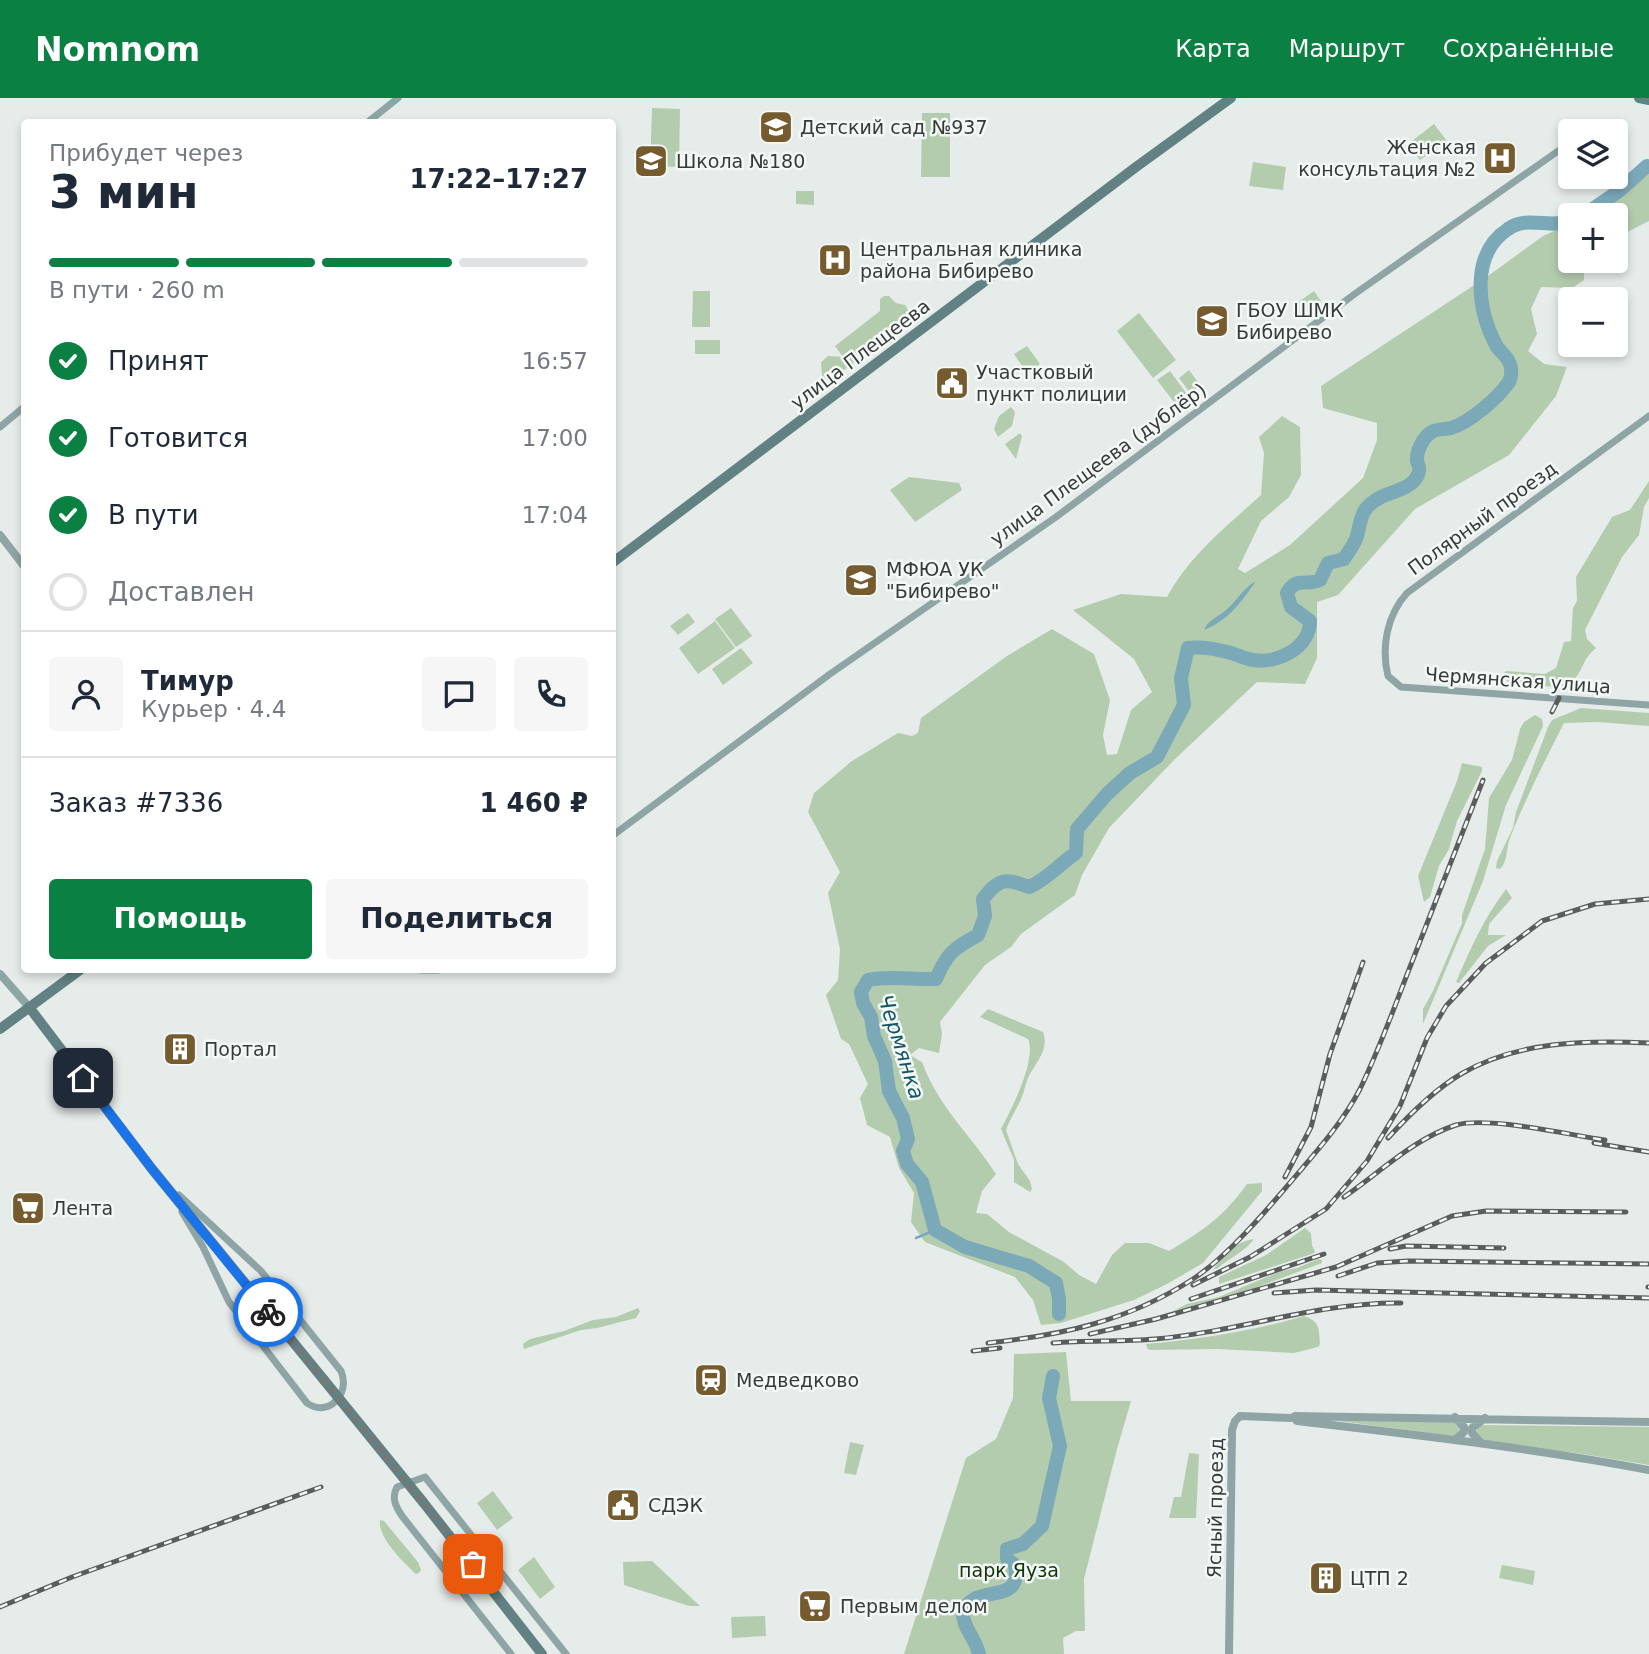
<!DOCTYPE html>
<html lang="ru">
<head>
<meta charset="utf-8">
<style>
  :root { --surface:#fff; --page:#f6f6f7; --text:#1f2937; --muted:#747a83; --line:#e0e1e3; --accent:#0b8043 }
  body { margin:0; font-family:"DejaVu Sans",sans-serif; background:var(--page); color:var(--text); height:100vh; display:flex; flex-direction:column; font-size:26px; white-space:nowrap }
  * { box-sizing:border-box; margin:0 }
  p { font-size:23px; color:var(--muted) }
  .icon { flex:none; width:38px; height:38px; fill:none; stroke:currentColor; stroke-width:2; stroke-linecap:round; stroke-linejoin:round }
  .map { position:relative; flex:1; overflow:hidden }
  .drawer { position:absolute; left:21px; top:21px; width:595px; height:854px; display:flex; flex-direction:column; background:var(--surface); border-radius:7px; box-shadow:0 4px 10px #0003 }
  .drawer>* { flex:none }
  .buttons { position:absolute; left:1558px; top:21px; display:grid; gap:14px }
  .buttons a { display:grid; place-items:center; width:70px; height:70px; border-radius:7px; background:var(--surface); box-shadow:0 4px 10px #0003; font-size:35px }
  .pin { position:absolute; display:grid; place-items:center; width:60px; height:60px; color:#fff; margin:-30px; border-radius:14px; box-shadow:0 4px 10px #0006 }
  .courier { position:absolute; display:grid; place-items:center; width:70px; height:70px; margin:-35px; border:5px solid #1a73e8; border-radius:50%; background:#fff; color:#222; box-shadow:0 2px 9px #0007 }
  .overview em { font-style:normal; font-weight:800 }
  .overview div { display:flex; flex-direction:column-reverse }
  .overview { display:flex; align-items:center; justify-content:space-between; height:119px; padding:0 28px }
  h1 { font-size:46px; font-weight:800; line-height:52px }
  .bar { display:grid; grid-template-columns:repeat(4,1fr); gap:10px 7px; align-content:center; height:84px; padding:0 28px }
  .bar i { height:9px; border-radius:5px; background:var(--line) }
  .bar .current { background:var(--accent) }
  .bar p { grid-column:span 4 }
  .line { display:flex; align-items:center; gap:18px; padding:0 28px; border-top:2px solid var(--line) }
  .line div { flex:1 }
  .round { display:grid; place-items:center; flex:none; width:74px; height:74px; border-radius:7px; background:var(--page) }
  ol { padding:0 28px; list-style:none }
  li { display:flex; align-items:center; gap:21px; height:77px }
  li p { margin-inline-start:auto }
  li .icon { padding:7px; border-radius:50%; background:var(--accent); color:#fff; stroke-width:4 }
  li:last-child { color:var(--muted) }
  li i { width:38px; height:38px; border:4px solid var(--line); border-radius:50% }
  .cta { display:flex; gap:14px; margin-top:auto; padding:14px 28px }
  .cta a { flex:1; height:80px; border-radius:7px; background:var(--accent); color:#fff; font-size:28px; font-weight:800; line-height:80px; text-align:center }
  .cta a+a { background:var(--page); color:var(--text) }
  header { display:flex; align-items:center; gap:42px; box-sizing:border-box; height:98px; padding:0 35px; background:var(--accent); color:#fff }
  header strong { font-size:33px }
  nav { display:flex; gap:38px; margin-inline-start:auto; font-size:24px }
  .map>svg:first-child { display:block }
  .green { fill:#b4ccae }
  .water { fill:#7ca9b8 }
  .lines { fill:none; stroke-linecap:round; stroke-linejoin:round }
  .stream { stroke:#7ca9b8; stroke-width:2.5 }
  .river { stroke:#7ca9b8; stroke-width:14 }
  .minor { stroke:#8ea4a5; stroke-width:7 }
  .tertiary { stroke:#8ea4a5; stroke-width:8 }
  .secondary { stroke:#628183; stroke-width:10 }
  .rail-casing { stroke:#5a5d5c; stroke-width:5 }
  .rail { stroke:#f3f9f7; stroke-width:2.5; stroke-dasharray:8; stroke-linecap:butt }
  .secondary-bridge { stroke:#628183; stroke-width:10 }
  .done { stroke:#757877; stroke-width:7; stroke-dasharray:0 12.6 }
  .route { stroke:#1a73e8; stroke-width:9 }
  .labels { text-anchor:middle; stroke-width:5; stroke-linejoin:round; paint-order:stroke }
  .poi-label { font-size:19px; fill:#383a39; stroke:#f3f9f7; text-anchor:start }
  .street-label { font-size:19px; fill:#383a39; stroke:#f3f9f7 }
  .park-label { font-size:19px; fill:#113507; stroke:#f3f9f7 }
  .water-label { font-size:21px; font-style:italic; fill:#165465; stroke:#f3f9f7 }
</style>
</head>
<body>
<header>
<strong>Nomnom</strong>
<nav><a>Карта</a><a>Маршрут</a><a>Сохранённые</a></nav>
</header>
<div class="map">
<svg width="1649" height="1556" viewBox="0 0 1649 1556">
  <rect width="100%" height="100%" fill="#e6ecea"/>
  <path class="green" d="M652,10L680,11L679,69L650,68Z
    M922,15H950V79H921Z
    M1434,26L1447,43L1420,62L1408,46Z
    M1253,64L1286,69L1283,92L1249,88Z
    M1649,71V123L1615,140V117H1591Z
    M796,93H814V107L796,106Z
    M1570,126V163H1584V182L1572,190L1541,189L1531,211L1537,236L1528,253L1544,266L1567,269L1556,298L1509,357L1415,411L1338,497L1317,504V560L1305,586L1257,584L1175,661L1109,730L1082,777L1075,797L1021,836L1011,849L985,867L940,924L942,936L939,955L919,950L910,957L922,964C939,1010 970,1036 996,1076L982,1093L976,1115L987,1116L1009,1134L1064,1164L1079,1177L1096,1186L1112,1157L1125,1145H1149L1169,1153C1204,1132 1223,1119 1247,1086L1262,1085V1093L1203,1165L1167,1186L1134,1202L1061,1225L1041,1227L1033,1202L1015,1179L925,1144L911,1124L914,1095L899,1070L890,1039L867,1027L860,1000L868,986L849,946L841,941L826,897L838,882L840,851L828,795L840,774L808,714L814,695L852,663L898,635L912,638L918,635L921,620L1007,558L1052,531L1094,556L1110,602L1103,637L1107,657L1117,656L1131,612L1152,594L1134,561L1073,512L1121,496L1167,499C1189,458 1227,428 1261,397L1264,355L1259,339L1282,318L1300,329L1301,377L1289,399L1261,423L1238,471L1245,475L1290,447L1363,380L1377,342V325L1323,310L1321,288L1488,178L1543,138Z
    M693,193H710V229H692Z
    M1314,193L1321,203L1300,218L1293,208Z
    M884,198H889L896,205L905,207L910,215C908,219 888,242 884,244C879,245 874,241 868,246C865,250 865,253 863,256C858,264 835,279 826,281L822,278L821,264L828,258L843,259L835,248L880,213V201Z
    M1139,215L1176,262L1153,280L1117,233Z
    M695,242H720V256H695Z
    M1027,248L1040,266L1027,275L1014,256Z
    M1189,272L1201,288L1191,296L1179,280Z
    M1170,273L1189,299L1177,308L1157,282Z
    M1011,309L1015,314L1012,328L998,339L994,331L999,318Z
    M1020,335L1022,338L1016,361L1005,346Z
    M909,379L959,385L962,392L915,424L890,392Z
    M1649,383V400L1644,409L1639,437L1622,459L1585,532L1587,541L1596,550C1578,564 1585,582 1559,589L1511,586L1501,578L1506,573L1545,576L1556,570L1564,544L1571,543L1573,510L1577,503L1576,479L1612,419L1630,412Z
    M731,510L752,538L736,549L715,521Z
    M688,515L695,524L678,537L670,528Z
    M715,523L735,550L698,576L679,550Z
    M741,550L753,565L723,587L712,571Z
    M1581,610L1649,615V628L1597,624L1564,625C1545,663 1525,701 1510,740C1506,750 1508,763 1500,771L1496,770L1497,763L1513,730L1516,714L1548,629L1552,622Z
    M1535,617L1542,621L1543,628L1506,707L1483,783L1423,926V911L1433,893L1462,825V817L1485,751L1489,700L1512,662L1520,631L1524,624Z
    M1462,665L1482,669V673L1457,723L1449,751L1439,768L1430,799L1424,804L1418,778L1457,683Z
    M1506,791L1512,800L1489,826L1488,837H1506L1488,848L1459,885L1456,884C1470,851 1484,820 1506,791Z
    M988,911L1043,934C1050,952 1035,965 1028,980C1025,987 1024,995 1021,1001C1016,1012 1010,1021 1006,1032L1018,1066L1030,1083L1032,1091L1030,1094L1014,1084V1062L1001,1031C1011,1012 1037,962 1028,941L980,919Z
    M1305,1130L1311,1135L1312,1147L1315,1154L1312,1156L1219,1186V1179L1266,1157Z
    M1254,1141C1245,1154 1229,1160 1217,1171H1214C1222,1156 1238,1143 1254,1141Z
    M1318,1161L1322,1162V1165L1252,1191L1173,1213L1187,1206L1219,1199L1281,1173L1297,1170Z
    M638,1210L640,1213L636,1220L597,1230L581,1232L524,1251L523,1246L530,1241L564,1233L593,1222L616,1219Z
    M1304,1218C1320,1223 1319,1231 1320,1246L1318,1249L1294,1255L1218,1251L1150,1252L1147,1250L1146,1246C1199,1241 1253,1233 1304,1218Z
    M1066,1254L1071,1303H1131L1117,1351L1084,1481L1085,1533H1076L1063,1540L1064,1556H904L966,1360L996,1341L1013,1300L1014,1256Z
    M1330,1322L1456,1324L1460,1329V1334L1454,1338Z
    M1482,1327L1649,1329V1367L1583,1356L1482,1343L1476,1335L1477,1330Z
    M850,1344L864,1347L856,1377L844,1375Z
    M1189,1355L1199,1356L1196,1420H1169L1174,1399H1181Z
    M493,1393L513,1420L497,1432L477,1405Z
    M380,1422L384,1423L418,1464L421,1472L419,1475L416,1476C404,1465 377,1439 380,1422Z
    M534,1459L555,1489L540,1501L518,1472Z
    M652,1463L700,1508H689L624,1487L623,1464Z
    M1502,1467L1535,1473L1533,1487L1499,1480Z
    M765,1518L766,1538L732,1540L731,1519Z"/>
  <path class="water" d="M1256,483C1241,504 1229,522 1204,532C1208,522 1218,519 1226,512C1237,503 1243,490 1256,483Z"/>
  <g class="lines">
    <path class="stream" d="M916,1140L935,1132"/>
    <path class="river" d="M1584,117L1619,93L1647,68
      M1059,1216V1201L1056,1185L1029,1168L965,1149L935,1132L922,1084L907,1066L903,1053L908,1041L903,1020L889,993L885,963L874,938L871,919L863,905L861,894L868,882C890,877 914,882 936,881C947,855 954,850 978,837L985,818L983,801C999,780 1005,780 1029,789C1048,781 1059,766 1076,755L1077,731L1107,696L1130,675L1157,659L1184,607L1181,580L1188,550C1202,548 1217,551 1231,555C1238,557 1245,561 1253,562C1277,566 1310,550 1310,523L1291,509L1287,495C1298,477 1305,489 1320,482L1328,465L1344,461C1348,454 1355,446 1357,438C1362,419 1360,410 1381,399C1393,393 1416,390 1419,373C1420,370 1418,366 1417,363C1416,354 1423,340 1430,335C1436,330 1443,332 1451,330C1469,325 1498,300 1509,284C1512,278 1512,269 1509,264C1506,257 1499,253 1496,247C1477,211 1470,156 1508,131C1527,117 1550,131 1570,123
      M979,1556C974,1536 964,1534 962,1511C967,1507 972,1502 976,1500C996,1492 1021,1499 1015,1467L1007,1461V1451L1023,1446L1042,1428L1060,1348L1049,1300L1053,1278"/>
    <path class="minor" d="M368,24L398,0
      M1649,318L1407,495C1387,517 1381,549 1388,578L1401,589L1649,607
      M0,329L24,309
      M612,738L830,576L1056,419L1356,195L1568,46
      M421,872H438
      M179,1097L261,1173L341,1273C351,1296 328,1320 307,1305L229,1204L203,1149L182,1114
      M511,1556L402,1418C396,1409 391,1400 397,1389L425,1379L566,1556"/>
    <path class="tertiary" d="M0,437L24,468
      M0,876L29,909
      M1455,1319L1464,1329V1334L1455,1342
      M1297,1323C1415,1337 1533,1350 1649,1372
      M1481,1345L1472,1335V1330L1485,1320
      M1229,1556L1232,1332L1235,1323L1240,1318L1292,1320L1295,1318L1649,1324"/>
    <path class="secondary" d="M1639,0L1649,2
      M612,465L1136,69L1231,0
      M29,909L152,1071L324,1282
      M0,931L80,872
      M423,1404L542,1556"/>
    <g class="rail-casing">
      <path id="rail" d="M1552,614L1559,600
        M1388,1040C1409,1017 1434,992 1461,976C1517,943 1586,942 1649,945
        M1594,1045L1649,1054
        M1285,1079L1311,1029L1330,956L1363,864
        M1344,1099C1379,1075 1415,1040 1456,1027C1488,1018 1569,1037 1605,1042
        M1390,1151L1406,1148L1504,1150
        M1338,1178L1377,1165L1408,1163L1649,1166
        M1193,1187L1250,1159L1326,1111L1367,1063L1400,1008L1427,940L1446,908L1486,865L1542,823L1595,806L1649,801
        M1648,1189H1649
        M1274,1195L1316,1192L1649,1200
        M1191,1201L1324,1156
        M1090,1236L1156,1221L1336,1169L1452,1118L1486,1113L1626,1114
        M988,1245C1063,1237 1128,1223 1193,1181C1228,1158 1266,1113 1294,1080C1317,1053 1343,1024 1360,991C1379,952 1394,910 1410,869C1434,807 1459,744 1483,682
        M1053,1245C1087,1242 1121,1244 1155,1241C1238,1234 1317,1204 1401,1205
        M973,1253L1000,1250
        M0,1509L72,1479L321,1389"/>
    </g>
    <use href="#rail" class="rail"/>
    <path class="secondary-bridge" d="M324,1282L423,1404"/>
  </g>
  <g class="lines">
    <path class="done" d="M268,1214L473,1466"/>
    <path class="route" d="M83,980L152,1071L268,1214"/>
  </g>
  <defs>
    <g id="school-square" transform="scale(1.75)"><rect x="-9" y="-9" width="18" height="18" rx="4" fill="#755b2d" stroke="#f3f9f7"/><path d="M0-5L7-2L0 1L-7-2ZM-4 1L0 2.5L4 1V4Q0 6-4 4Z" fill="#fff"/></g>
    <g id="hospital-square" transform="scale(1.75)"><rect x="-9" y="-9" width="18" height="18" rx="4" fill="#755b2d" stroke="#f3f9f7"/><path d="M-5-5h3v3.5h4V-5h3V5h-3V1.5h-4V5h-3Z" fill="#fff"/></g>
    <g id="civic-square" transform="scale(1.75)"><rect x="-9" y="-9" width="18" height="18" rx="4" fill="#755b2d" stroke="#f3f9f7"/><path d="M-.6-6.5H3V-4.5H.6V-3L4-1V1h2V6H-6V1h2V-1L-.6-3ZM-1.2 2.5V6h2.4V2.5Z" fill="#fff"/></g>
    <g id="university-square" transform="scale(1.75)"><rect x="-9" y="-9" width="18" height="18" rx="4" fill="#755b2d" stroke="#f3f9f7"/><path d="M0-5L7-2L0 1L-7-2ZM-4 1L0 2.5L4 1V4Q0 6-4 4Z" fill="#fff"/></g>
    <g id="building-square" transform="scale(1.75)"><rect x="-9" y="-9" width="18" height="18" rx="4" fill="#755b2d" stroke="#f3f9f7"/><path d="M-4-6H4V6H1V3H-1V6H-4ZM-2.5-4.3h1.7v1.8h-1.7ZM.8-4.3h1.7v1.8H.8ZM-2.5-1h1.7V.8h-1.7ZM.8-1h1.7V.8H.8Z" fill="#fff"/></g>
    <g id="supermarket-square" transform="scale(1.75)"><rect x="-9" y="-9" width="18" height="18" rx="4" fill="#755b2d" stroke="#f3f9f7"/><path d="M-6-5.5h2.5l.6 2H6L4.5 2H-2.5L-4.4-4H-6ZM-1.5 3.2a1.3 1.3 0 1 0 .1 0ZM3 3.2a1.3 1.3 0 1 0 .1 0Z" fill="#fff"/></g>
    <g id="station-square" transform="scale(1.75)"><rect x="-9" y="-9" width="18" height="18" rx="4" fill="#755b2d" stroke="#f3f9f7"/><path d="M-3-6H3Q5-6 5-4V2Q5 4 3 4L4.5 6H3L1.5 4h-3L-3 6H-4.5L-3 4Q-5 4-5 2V-4Q-5-6-3-6ZM-3.5-4v3h7v-3ZM-3.5 1v1.5H-2V1ZM2 1v1.5H3.5V1Z" fill="#fff"/></g>
  </defs>
  <g fill-rule="evenodd">
    <use href="#school-square" x="776" y="29"/>
    <use href="#hospital-square" x="1500" y="60"/>
    <use href="#school-square" x="651" y="63"/>
    <use href="#hospital-square" x="835" y="162"/>
    <use href="#school-square" x="1212" y="223"/>
    <use href="#civic-square" x="952" y="285"/>
    <use href="#university-square" x="861" y="482"/>
    <use href="#building-square" x="180" y="951"/>
    <use href="#supermarket-square" x="28" y="1110"/>
    <use href="#station-square" x="711" y="1282"/>
    <use href="#civic-square" x="623" y="1407"/>
    <use href="#building-square" x="1326" y="1480"/>
    <use href="#supermarket-square" x="815" y="1508"/>
  </g>
  <g class="labels">
    <g class="poi-label">
      <text x="800" y="36">Детский сад №937</text>
      <text x="1476" y="56" text-anchor="end">Женская<tspan x="1476" dy="22">консультация №2</tspan></text>
      <text x="676" y="70">Школа №180</text>
      <text x="860" y="158">Центральная клиника<tspan x="860" dy="22">района Бибирево</tspan></text>
      <text x="1236" y="219">ГБОУ ШМК<tspan x="1236" dy="22">Бибирево</tspan></text>
      <text x="976" y="281">Участковый<tspan x="976" dy="22">пункт полиции</tspan></text>
      <text x="886" y="478">МФЮА УК<tspan x="886" dy="22">"Бибирево"</tspan></text>
      <text x="204" y="958">Портал</text>
      <text x="52" y="1117">Лента</text>
      <text x="736" y="1289">Медведково</text>
      <text x="648" y="1414">СДЭК</text>
      <text x="1350" y="1487">ЦТП 2</text>
      <text x="840" y="1515">Первым делом</text>
    </g>
    <g class="street-label">
      <text transform="translate(860 256) rotate(-37)" y="7">улица Плещеева</text>
      <text transform="translate(1098 366) rotate(-36)" y="7">улица Плещеева (дублёр)</text>
      <text transform="translate(1482 420) rotate(-36)" y="7">Полярный проезд</text>
      <text transform="translate(1518 582) rotate(4)" y="7">Чермянская улица</text>
      <text transform="translate(1215 1410) rotate(-89)" y="7">Ясный проезд</text>
    </g>
    <g class="park-label">
      <text x="1009" y="1479">парк Яуза</text>
    </g>
    <g class="water-label">
      <text transform="translate(901 949) rotate(72)" y="7">Чермянка</text>
    </g>
  </g>
</svg>
<div class="buttons">
<a><svg class="icon" aria-label="layers" viewBox="0 0 24 24"><path d="M12 4l9 5-9 5-9-5zM3 14l9 5 9-5"/></svg></a>
<a>+</a>
<a>−</a>
</div>
<div class="pin" style="left:473px;top:1466px;background:#ea580c"><svg class="icon" aria-label="bag" viewBox="0 0 24 24"><path d="M5 8h14l-1 12H6zM9 8a3 3 0 0 1 6 0"/></svg></div>
<div class="pin" style="left:83px;top:980px;background:#1f2937"><svg class="icon" aria-label="home" viewBox="0 0 24 24"><path d="M3 11l9-7 9 7M6 9v11h12V9"/></svg></div>
<div class="courier" style="left:268px;top:1214px"><svg class="icon" aria-label="bike" viewBox="0 0 24 24"><circle cx="6" cy="16" r="4"/><circle cx="18" cy="16" r="4"/><path d="M6 16l4-8h5l3 8M10 8l3 8H6M13 5h3"/></svg></div>
<section class="drawer">
<div class="overview"><div><h1>3 мин</h1><p>Прибудет через</p></div><em>17:22–17:27</em></div>
<div class="bar"><i class="current"></i><i class="current"></i><i class="current"></i><i></i><p>В пути · 260 m</p></div>
<ol>
<li><svg class="icon" aria-label="check" viewBox="0 0 24 24"><path d="M5 12l5 5 9-10"/></svg>Принят<p>16:57</p></li>
<li><svg class="icon" aria-label="check" viewBox="0 0 24 24"><path d="M5 12l5 5 9-10"/></svg>Готовится<p>17:00</p></li>
<li><svg class="icon" aria-label="check" viewBox="0 0 24 24"><path d="M5 12l5 5 9-10"/></svg>В пути<p>17:04</p></li>
<li><i></i>Доставлен</li>
</ol>
<div class="line" style="height:126px"><a class="round"><svg class="icon" aria-label="person" viewBox="0 0 24 24"><circle cx="12" cy="8" r="4"/><path d="M4 21q1-7 8-7t8 7"/></svg></a><div><b>Тимур</b><p>Курьер · 4.4</p></div><a class="round"><svg class="icon" aria-label="chat" viewBox="0 0 24 24"><path d="M4 5h16v11H9l-5 4z"/></svg></a><a class="round"><svg class="icon" aria-label="phone" viewBox="0 0 24 24"><path d="M5 4h4l2 5-3 2q2 4 5 5l2-3 5 2v4C11 20 4 13 5 4z"/></svg></a></div>
<div class="line" style="height:91px"><div>Заказ #7336</div><b>1 460 ₽</b></div>
<div class="cta"><a>Помощь</a><a>Поделиться</a></div>
</section>
</div>
</body>
</html>
